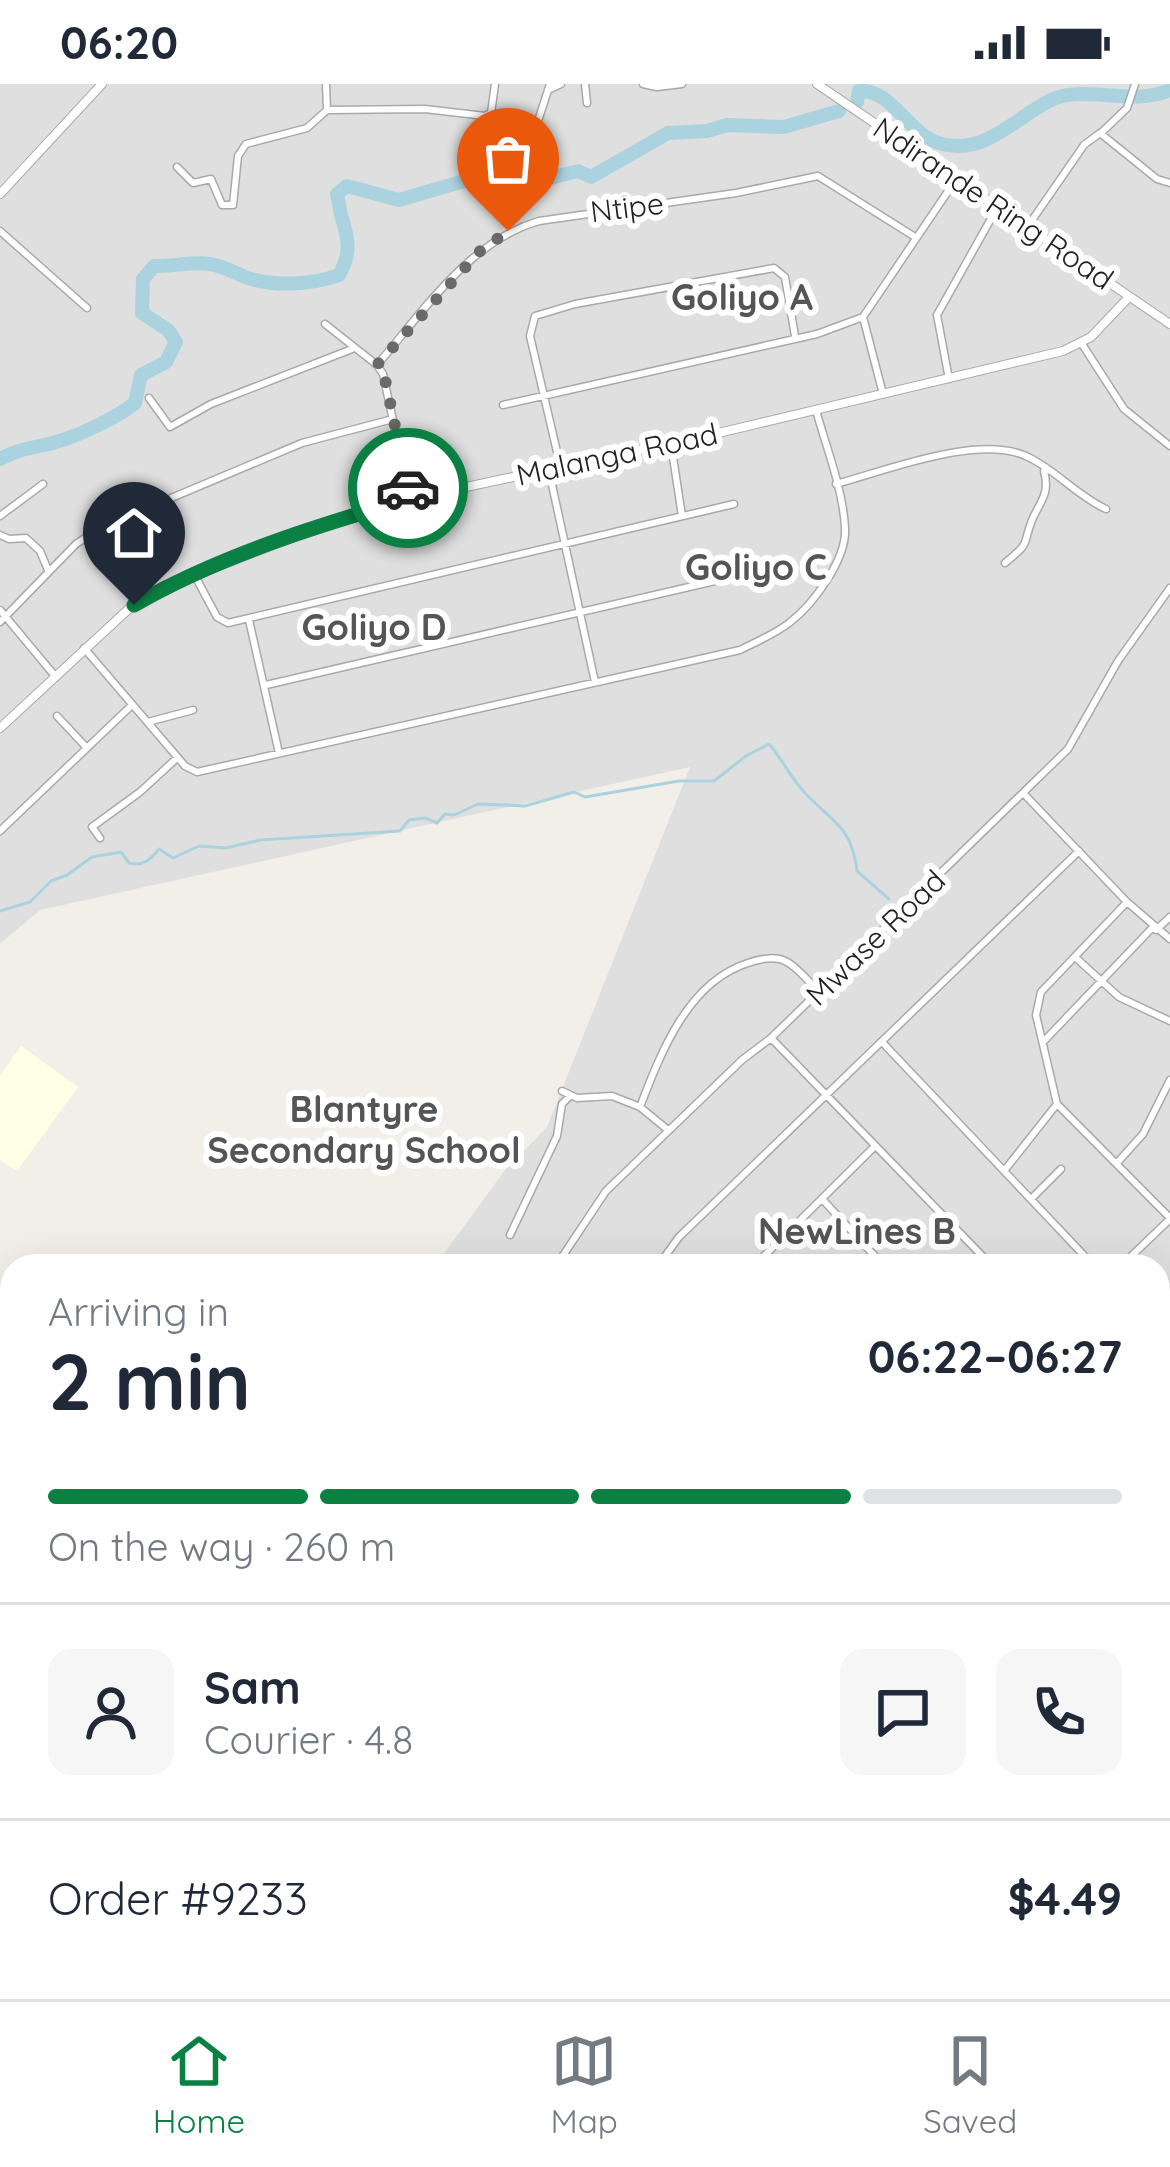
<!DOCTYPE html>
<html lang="en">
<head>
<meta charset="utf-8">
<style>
  :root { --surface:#fff; --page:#f6f6f7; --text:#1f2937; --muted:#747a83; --line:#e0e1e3; --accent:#0b8043 }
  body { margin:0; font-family:Quicksand,sans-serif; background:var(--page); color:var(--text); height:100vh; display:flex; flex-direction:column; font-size:45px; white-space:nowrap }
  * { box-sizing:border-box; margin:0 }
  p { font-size:39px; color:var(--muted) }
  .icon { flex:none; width:66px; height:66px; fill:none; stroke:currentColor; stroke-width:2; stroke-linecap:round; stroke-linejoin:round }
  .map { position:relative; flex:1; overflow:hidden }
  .side { position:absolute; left:0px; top:1170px; width:1170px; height:747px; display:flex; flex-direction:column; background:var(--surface); border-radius:36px 36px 0 0; box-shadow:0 12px 48px #0002 }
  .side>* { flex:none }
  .pin { position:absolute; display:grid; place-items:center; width:102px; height:102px; color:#fff; margin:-123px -51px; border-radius:50% 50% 50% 0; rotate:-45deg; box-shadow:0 0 12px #0007 }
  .pin .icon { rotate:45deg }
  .courier { position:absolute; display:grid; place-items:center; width:120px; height:120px; margin:-60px; border:9px solid #0b8043; border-radius:50%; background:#fff; color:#222; box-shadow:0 3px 15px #0007 }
  .head em { font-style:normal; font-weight:700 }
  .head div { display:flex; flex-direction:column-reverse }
  .head { display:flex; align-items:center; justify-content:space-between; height:204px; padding:0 48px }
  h1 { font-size:78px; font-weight:700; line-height:90px }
  .bar { display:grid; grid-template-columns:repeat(4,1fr); gap:18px 12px; align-content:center; height:144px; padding:0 48px }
  .bar i { height:15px; border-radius:9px; background:var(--line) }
  .bar .current { background:var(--accent) }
  .bar p { grid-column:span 4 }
  .line { display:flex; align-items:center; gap:30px; padding:0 48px; border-top:3px solid var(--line) }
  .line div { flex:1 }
  .round { display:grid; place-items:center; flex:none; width:126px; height:126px; border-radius:24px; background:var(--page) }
  .status { display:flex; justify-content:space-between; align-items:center; height:84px; padding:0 60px; background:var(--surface); direction:ltr }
  .status svg { height:33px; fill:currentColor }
  .tabs { display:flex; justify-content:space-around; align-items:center; height:168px; border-top:3px solid var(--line); background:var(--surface); font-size:33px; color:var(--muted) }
  .tabs a { display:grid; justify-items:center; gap:6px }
  .tabs .current { color:var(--accent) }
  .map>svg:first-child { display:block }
  .residential { fill:#e0dfdf }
  .industrial { fill:#ebdbe8 }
  .education { fill:#ffffe5 }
  .forest { fill:url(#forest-firs) }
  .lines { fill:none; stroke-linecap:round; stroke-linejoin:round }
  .stream { stroke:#aad3df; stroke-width:3 }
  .river { stroke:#aad3df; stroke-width:14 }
  .minor-casing { stroke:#a9a9a9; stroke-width:9 }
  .tertiary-casing { stroke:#a9a9a9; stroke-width:10 }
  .primary-casing { stroke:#a06b00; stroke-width:12 }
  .minor { stroke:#fff; stroke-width:6 }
  .tertiary { stroke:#fff; stroke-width:8 }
  .primary { stroke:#fcd6a4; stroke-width:9 }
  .done { stroke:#6b6a68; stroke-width:12; stroke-dasharray:0 21.6 }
  .route { stroke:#0b8043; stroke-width:15 }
  .labels { text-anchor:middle; stroke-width:12; stroke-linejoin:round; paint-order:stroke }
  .street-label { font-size:30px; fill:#222; stroke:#fff }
  .quarter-label { font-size:36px; font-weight:bold; fill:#555; stroke:#fff }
</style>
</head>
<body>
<div class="status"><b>06:20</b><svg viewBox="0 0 49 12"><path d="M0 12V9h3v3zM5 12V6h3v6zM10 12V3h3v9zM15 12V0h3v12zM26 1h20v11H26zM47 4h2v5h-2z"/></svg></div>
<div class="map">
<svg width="1170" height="1915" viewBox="0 0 1170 1915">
  <defs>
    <pattern id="forest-firs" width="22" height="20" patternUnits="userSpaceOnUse" patternTransform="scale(3)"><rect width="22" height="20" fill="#add19e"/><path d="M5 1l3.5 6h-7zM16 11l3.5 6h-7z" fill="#95b388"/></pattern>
  </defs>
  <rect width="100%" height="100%" fill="#f2efe9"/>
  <path class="residential" d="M0,0H1170V1330L1158,1343V1182H435L505,1086L547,1043L690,683L40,826L0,860Z"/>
  <path class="industrial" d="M0,1356L12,1361V1905H696L703,1915H0Z"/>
  <path class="education" d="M21,962L78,1003L17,1087L0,1076V992Z"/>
  <path class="forest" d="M1170,1331V1915H1050L1047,1905H1158V1343Z"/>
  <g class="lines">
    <path class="stream" d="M839,27L841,26
      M0,827L30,818L51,797L67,791L92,773L121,768L129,779C143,783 151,775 159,765L173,774L199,762L226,764L260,756L400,747L409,736L425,734L437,739L445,730L454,731L478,720L525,722L574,708L585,713L679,697H714L746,672L769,660C782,675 791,694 804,708C832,738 852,742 857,787L889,815"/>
    <path class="river" d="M857,18L859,7C894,5 908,52 942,60C986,71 1016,33 1051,16C1086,0 1131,23 1170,6
      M341,131L337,110L347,102L399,116L488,90L530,87L550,94L578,87L591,93L668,49L707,47L727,41L784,43L839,27
      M0,375C20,364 35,364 56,358C78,352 118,333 135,319L141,291L166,278L176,258L168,246L142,229L143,195L154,182C172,183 192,177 210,180C223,182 233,188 245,193C273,203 311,201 339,191C351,170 349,157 342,134"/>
    <g class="minor-casing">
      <path id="minor" d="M326,0L327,26
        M585,0L587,19
        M643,0L657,3L682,0
        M548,6L561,0
        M539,34L550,0
        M1101,49L1127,24L1135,0
        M177,83L193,99L211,95L222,121H233L238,72L246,60L307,44L327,26L425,25L485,32L491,29L495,0
        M1028,142L1084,61L1100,49L1157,95L1170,99
        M0,147L87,224
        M863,233L883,310
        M325,240L377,281L383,290L410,415
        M1082,260L1124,325L1170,362
        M377,281C423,228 469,157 539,137L736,109L818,92L915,153
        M949,295L937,231L997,124
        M149,314L170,343L211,320L352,265
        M503,321L817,250L863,233L957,94
        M671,360L682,432
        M561,385L530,252L535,232L575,220L774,184L785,193L795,252
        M549,387L595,598
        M836,400C885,387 980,349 1028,373C1056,386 1077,412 1106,425
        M0,432L43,400
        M0,451L9,455L26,454L40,467L48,486
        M1005,479C1032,456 1021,465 1032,436C1041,416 1050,410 1044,387
        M195,492L217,533L228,539L734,420
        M0,526L55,592
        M249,536L279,669
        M0,538L76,460L100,444L302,359L393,335
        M84,564L185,682L197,688L740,566C756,558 775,550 789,539C813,521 847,475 845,444C843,405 826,363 816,326
        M266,601L728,494
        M57,632L87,664
        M148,638L193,626
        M1025,711L1127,818L1170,855
        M0,747L132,621
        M100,754L92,743L140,708L177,674
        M1127,818L1041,908L1036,931L1057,1020L1170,1134
        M1156,846L1170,833
        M1075,873L1119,913L1170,937
        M771,954L992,1182
        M1044,957L1153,843
        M882,958L1094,1182
        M562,1007L577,1014L612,1012L640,1023
        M668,1046L640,1023C661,968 688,898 748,879C758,875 775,872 785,877C797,882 809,899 820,908
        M1117,1079L1143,1050L1170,996
        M1004,1087L1057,1020
        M1031,1115L1061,1085
        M823,1116L884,1182
        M510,1151L557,1052L562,1020L569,1013
        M556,1182L606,1107L742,976L771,954L1068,665L1118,577L1170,504
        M658,1182L679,1153L1079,767
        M754,1182L874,1063
        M1121,1182L1170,1135
        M0,1698L12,1711
        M1158,1846L1170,1849
        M162,1905L170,1915
        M1029,1905L1030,1915"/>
    </g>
    <g class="tertiary-casing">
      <path id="tertiary" d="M817,0L1170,240
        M0,110L102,0
        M0,644L133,521L175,499L332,438L410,415L710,351L1063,267L1091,253L1129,213
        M1158,1284L1170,1271
        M1014,1905L1016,1915"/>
    </g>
    <g class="primary-casing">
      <path id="primary" d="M0,1348L12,1353
        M714,1905L720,1915"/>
    </g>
    <use href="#minor" class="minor"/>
    <use href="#tertiary" class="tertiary"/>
    <use href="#primary" class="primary"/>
  </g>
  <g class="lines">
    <path class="done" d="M408,404L386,299L377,281L479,168L508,147"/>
    <path class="route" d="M134,521C217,473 318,441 410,415L408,404"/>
  </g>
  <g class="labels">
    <g class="street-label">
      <text transform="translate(993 120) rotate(34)" y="10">Ndirande Ring Road</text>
      <text transform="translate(627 124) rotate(-7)" y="10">Ntipe</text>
      <text transform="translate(617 371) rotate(-12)" y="10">Malanga Road</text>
      <text transform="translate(876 854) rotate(-44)" y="10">Mwase Road</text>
    </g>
    <g class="quarter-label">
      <text x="742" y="226">Goliyo A</text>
      <text x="756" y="496">Goliyo C</text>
      <text x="374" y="556">Goliyo D</text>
      <text x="364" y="1038">Blantyre<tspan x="364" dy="41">Secondary School</tspan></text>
      <text x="857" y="1160">NewLines B</text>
    </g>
  </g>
</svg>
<div class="pin" style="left:508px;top:147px;background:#ea580c"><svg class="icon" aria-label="bag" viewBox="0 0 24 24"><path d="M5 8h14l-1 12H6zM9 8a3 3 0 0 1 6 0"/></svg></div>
<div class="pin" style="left:134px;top:521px;background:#1f2937"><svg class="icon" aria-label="home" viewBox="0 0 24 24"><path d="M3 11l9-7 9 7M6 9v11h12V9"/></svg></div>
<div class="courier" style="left:408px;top:404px"><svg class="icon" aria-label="car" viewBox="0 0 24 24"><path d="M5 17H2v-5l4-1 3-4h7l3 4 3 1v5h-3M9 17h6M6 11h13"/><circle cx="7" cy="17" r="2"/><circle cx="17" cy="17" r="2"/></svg></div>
<section class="side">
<div class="head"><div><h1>2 min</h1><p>Arriving in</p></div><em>06:22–06:27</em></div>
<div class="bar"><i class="current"></i><i class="current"></i><i class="current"></i><i></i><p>On the way · 260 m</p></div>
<div class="line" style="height:216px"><a class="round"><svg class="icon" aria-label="person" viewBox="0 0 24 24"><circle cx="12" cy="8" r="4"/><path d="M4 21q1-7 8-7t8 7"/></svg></a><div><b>Sam</b><p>Courier · 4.8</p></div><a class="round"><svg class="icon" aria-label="chat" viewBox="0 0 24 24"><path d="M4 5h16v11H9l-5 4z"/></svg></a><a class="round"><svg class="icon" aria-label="phone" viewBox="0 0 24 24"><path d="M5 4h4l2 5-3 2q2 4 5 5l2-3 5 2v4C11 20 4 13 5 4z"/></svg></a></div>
<div class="line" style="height:156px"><div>Order #9233</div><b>$4.49</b></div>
</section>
</div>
<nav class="tabs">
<a class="current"><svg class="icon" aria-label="home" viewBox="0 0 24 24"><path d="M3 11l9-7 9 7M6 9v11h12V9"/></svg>Home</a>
<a><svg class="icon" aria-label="map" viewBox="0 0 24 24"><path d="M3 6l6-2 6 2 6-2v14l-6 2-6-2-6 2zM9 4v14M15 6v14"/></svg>Map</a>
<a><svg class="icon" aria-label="saved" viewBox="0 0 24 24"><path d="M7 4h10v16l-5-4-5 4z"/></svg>Saved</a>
</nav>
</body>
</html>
